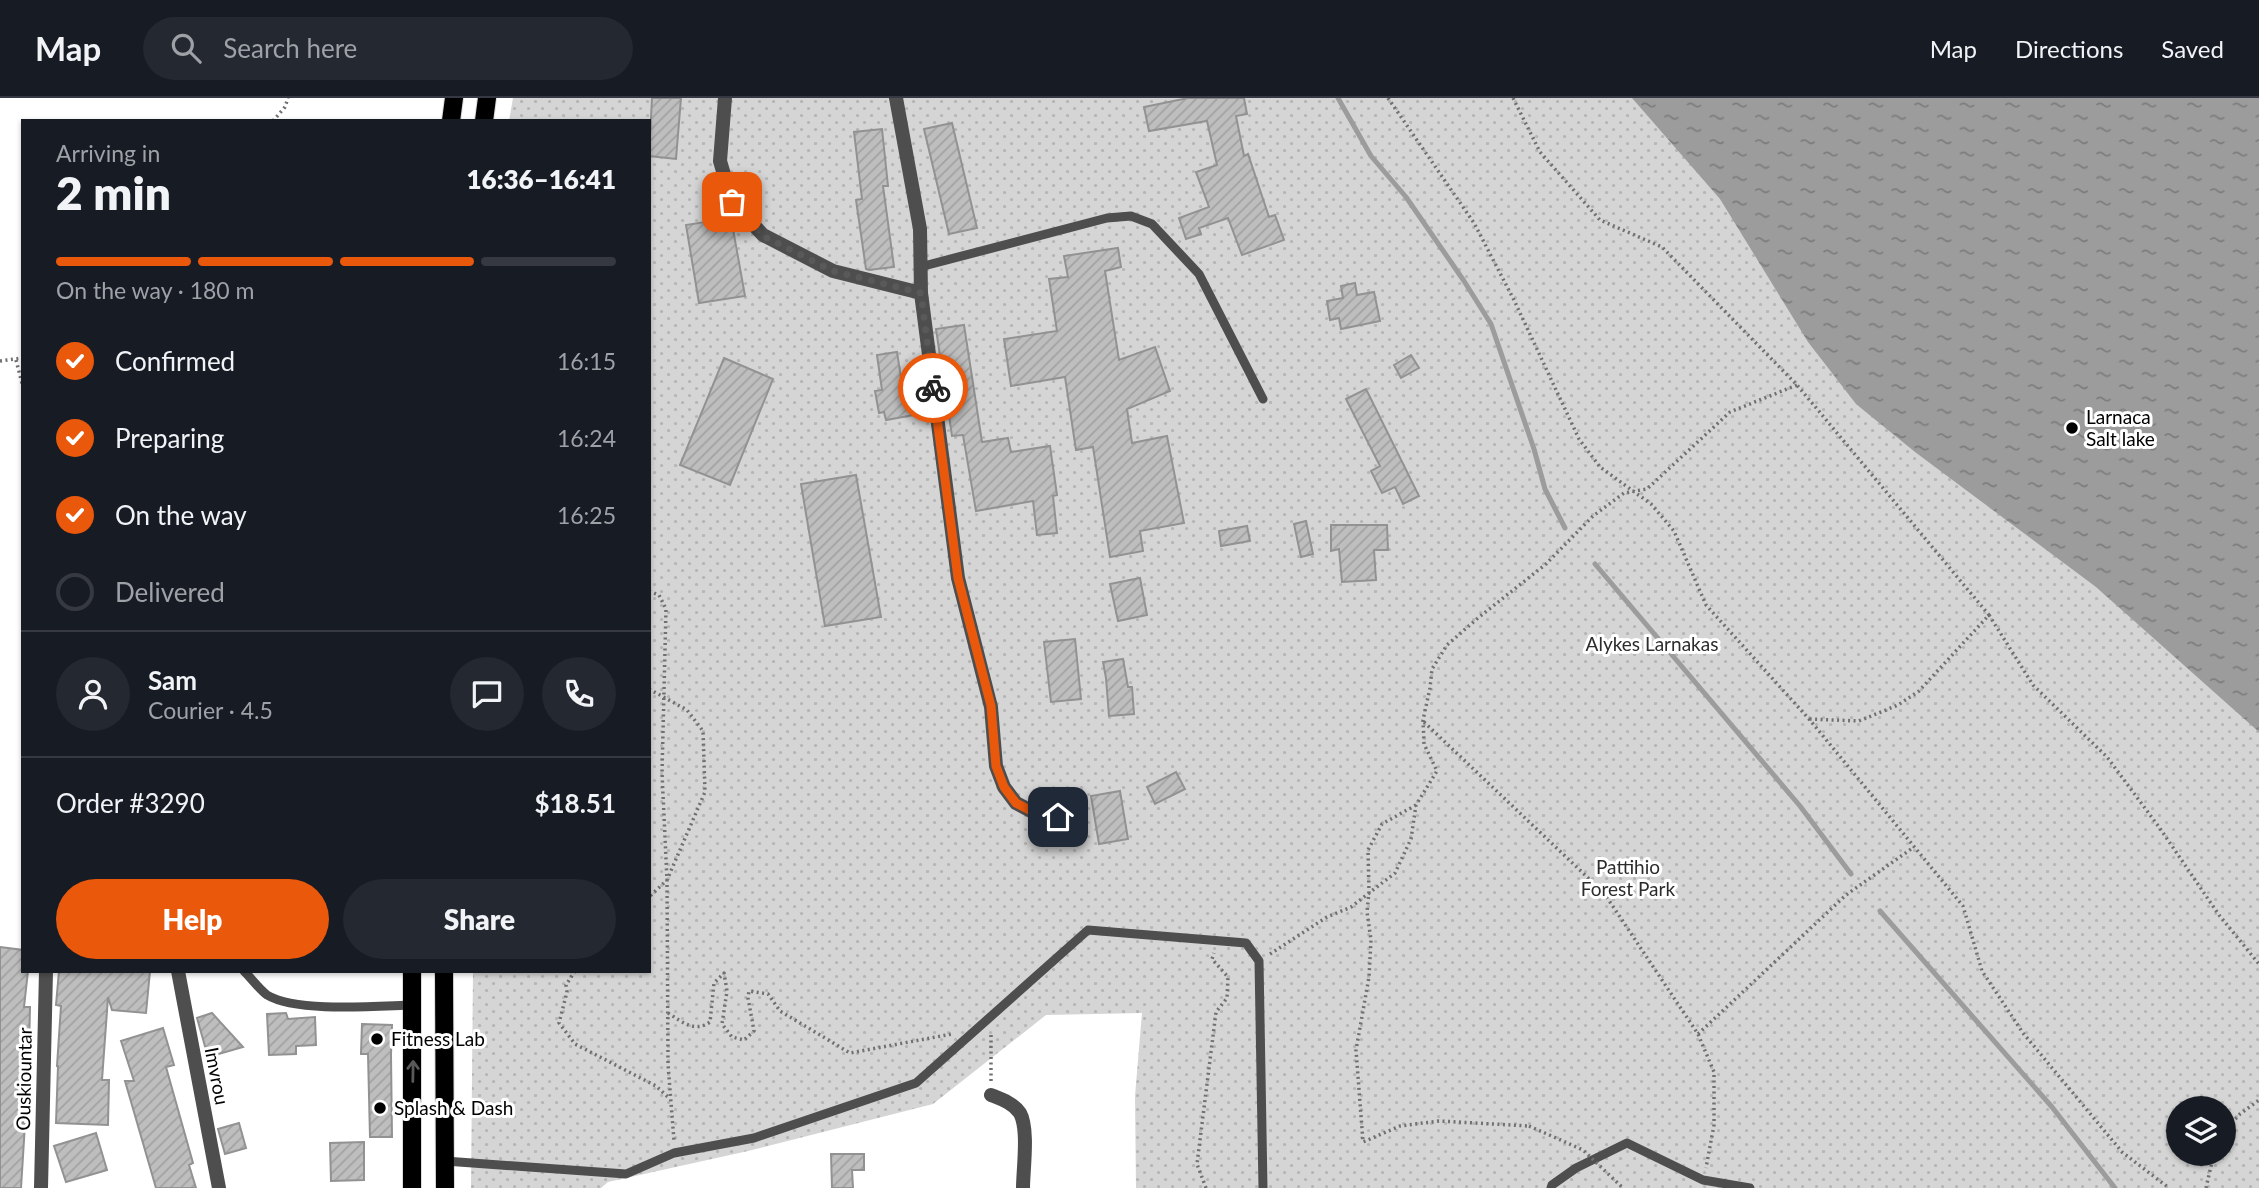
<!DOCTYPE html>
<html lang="en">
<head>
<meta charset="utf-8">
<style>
  :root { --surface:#171b24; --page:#242831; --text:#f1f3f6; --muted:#9ea1a6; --line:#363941; --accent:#ea580c }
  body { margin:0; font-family:Lato,sans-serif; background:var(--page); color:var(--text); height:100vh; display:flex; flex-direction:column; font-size:26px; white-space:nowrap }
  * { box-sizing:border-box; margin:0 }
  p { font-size:23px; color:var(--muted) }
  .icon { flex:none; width:38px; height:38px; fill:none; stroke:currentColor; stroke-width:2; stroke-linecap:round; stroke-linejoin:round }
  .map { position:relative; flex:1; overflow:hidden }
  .side { position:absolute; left:21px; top:21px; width:630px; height:854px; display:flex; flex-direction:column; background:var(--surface); border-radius:0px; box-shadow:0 2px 5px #0004 }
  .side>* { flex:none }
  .buttons { position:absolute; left:2166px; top:998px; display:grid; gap:14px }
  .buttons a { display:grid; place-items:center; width:70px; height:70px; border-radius:50%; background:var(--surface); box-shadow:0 2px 5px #0004; font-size:35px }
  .pin { position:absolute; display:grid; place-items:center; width:60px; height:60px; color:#fff; margin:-30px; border-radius:14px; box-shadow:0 4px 10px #0006 }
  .courier { position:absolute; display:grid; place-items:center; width:70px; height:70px; margin:-35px; border:5px solid #ea580c; border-radius:50%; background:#fff; color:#222; box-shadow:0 2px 9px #0007 }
  .head em { font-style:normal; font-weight:800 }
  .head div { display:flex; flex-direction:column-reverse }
  .head { display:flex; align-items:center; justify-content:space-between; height:119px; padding:0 35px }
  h1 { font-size:46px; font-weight:800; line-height:52px }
  .bar { display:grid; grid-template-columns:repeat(4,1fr); gap:10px 7px; align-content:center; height:84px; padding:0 35px }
  .bar i { height:9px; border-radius:5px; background:var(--line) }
  .bar .selected { background:var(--accent) }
  .bar p { grid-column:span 4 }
  .line { display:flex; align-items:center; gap:18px; padding:0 35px; border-top:2px solid var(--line) }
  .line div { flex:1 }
  .round { display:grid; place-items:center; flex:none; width:74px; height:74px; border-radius:37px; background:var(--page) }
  ol { padding:0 35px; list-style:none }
  li { display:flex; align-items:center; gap:21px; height:77px }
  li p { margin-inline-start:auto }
  li .icon { padding:7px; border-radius:50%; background:var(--accent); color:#fff; stroke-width:4 }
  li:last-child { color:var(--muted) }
  li i { width:38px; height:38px; border:4px solid var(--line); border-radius:50% }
  .action { display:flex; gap:14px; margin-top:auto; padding:14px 35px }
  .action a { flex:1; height:80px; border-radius:42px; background:var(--accent); color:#fff; font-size:28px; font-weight:800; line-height:80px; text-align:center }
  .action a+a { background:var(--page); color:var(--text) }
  header { display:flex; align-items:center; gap:42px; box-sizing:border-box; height:98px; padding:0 35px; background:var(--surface); border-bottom:2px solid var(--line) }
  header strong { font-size:33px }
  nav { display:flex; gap:38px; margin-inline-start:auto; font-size:24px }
  .search { width:490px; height:63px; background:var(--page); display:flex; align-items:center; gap:18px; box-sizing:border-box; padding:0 24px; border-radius:38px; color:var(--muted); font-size:26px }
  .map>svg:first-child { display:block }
  .green { fill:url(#green-dots); fill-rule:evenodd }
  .water { fill:url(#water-ripples) }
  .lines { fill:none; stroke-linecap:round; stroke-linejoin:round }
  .stream { stroke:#9c9c9c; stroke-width:5 }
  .building { fill:url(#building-hatch); stroke:#929292; stroke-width:2 }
  .primary-casing { stroke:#dbdbdb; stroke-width:20 }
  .path { stroke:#707070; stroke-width:3.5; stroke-dasharray:2 3.5; stroke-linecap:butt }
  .lane { stroke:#4e4e4e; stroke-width:9 }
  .street { stroke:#4e4e4e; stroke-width:14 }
  .primary { stroke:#000; stroke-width:18 }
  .path-bridge { stroke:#707070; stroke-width:3.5; stroke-dasharray:2 3.5; stroke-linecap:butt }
  .oneway { stroke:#595959 }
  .done { stroke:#595959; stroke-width:7; stroke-dasharray:0 12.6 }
  .route { stroke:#ea580c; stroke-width:9 }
  .poi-dot { fill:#000; stroke:#fff; stroke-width:2.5 }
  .labels { text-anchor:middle; stroke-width:6; stroke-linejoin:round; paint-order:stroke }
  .poi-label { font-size:19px; fill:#000; stroke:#fff; text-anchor:start }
  .park-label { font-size:19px; fill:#2c2c2c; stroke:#fff }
  .street-label { font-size:19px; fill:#000; stroke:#fff }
</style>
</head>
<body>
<header>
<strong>Map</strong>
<div class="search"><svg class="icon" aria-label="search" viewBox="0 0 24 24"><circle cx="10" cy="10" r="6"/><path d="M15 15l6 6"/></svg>Search here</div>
<nav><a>Map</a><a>Directions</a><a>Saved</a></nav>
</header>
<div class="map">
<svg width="2259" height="1090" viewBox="0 0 2259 1090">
  <defs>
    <pattern id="green-dots" width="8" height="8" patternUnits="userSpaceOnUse" patternTransform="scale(1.75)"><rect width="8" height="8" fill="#d5d5d5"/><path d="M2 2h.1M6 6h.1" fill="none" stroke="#b5b5b5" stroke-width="1.8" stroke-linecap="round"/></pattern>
    <pattern id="water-ripples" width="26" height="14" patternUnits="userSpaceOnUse" patternTransform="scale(1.75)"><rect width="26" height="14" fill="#9c9c9c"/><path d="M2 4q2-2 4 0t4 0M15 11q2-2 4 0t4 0" fill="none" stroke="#7d7d7d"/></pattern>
    <pattern id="building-hatch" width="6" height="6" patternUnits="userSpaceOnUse" patternTransform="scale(1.75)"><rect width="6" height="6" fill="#bebebe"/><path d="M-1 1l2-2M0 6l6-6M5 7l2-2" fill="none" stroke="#a2a2a2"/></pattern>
  </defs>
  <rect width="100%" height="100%" fill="#fff"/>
  <path class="green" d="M513,0H2259V1090H1136L1135,998L1142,915L1046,917L933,1006L748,1053L608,1084L601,1090H471L473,873H649V23H509ZM2179,1010H2224V1055H2179Z"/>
  <path class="water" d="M1632,0H2259V634L2096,489L1915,354L1856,306L1808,244L1720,101Z"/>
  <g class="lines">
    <path class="stream" d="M1338,0L1371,58L1406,99L1464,183L1491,226L1534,351L1545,391L1565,430
      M1595,466L1800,708L1851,776
      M1880,813L2052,1009L2115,1090"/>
  </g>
  <path class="building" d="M652,0H681L676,61L649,58Z
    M1188,0H1244L1247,16L1236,18L1244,58L1248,56L1269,119L1275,117L1284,142L1242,157L1228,120L1199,130L1201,136L1186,141L1179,120L1209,109L1196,74L1217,67L1207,23L1149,33L1144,9Z
    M952,25L977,130L949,136L924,31Z
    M882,31L888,88H883L894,169L869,172L866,171L856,102L862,101L854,34Z
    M731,120L745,198L699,205L686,127Z
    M1118,150L1121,169L1105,173L1119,262L1155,249L1170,293L1127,311L1132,345L1167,338L1184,425L1140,433L1143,453L1110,459L1093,349L1076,352L1065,279L1011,288L1004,241L1057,233L1049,181L1068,179L1064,158Z
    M1355,185L1357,197L1374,194L1380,223L1341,231L1339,220L1330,222L1327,203L1343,200L1341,188Z
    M964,227L982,344L1008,340L1011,354L1050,348L1057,397L1053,398L1057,435L1037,437L1033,403L976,413L963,337L952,338L936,231Z
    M897,254L902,286L908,285L914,317L886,322L884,314L879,315L875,293L882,292L877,257Z
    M1411,257L1419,270L1401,280L1394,267Z
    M724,260L773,281L730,387L680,367Z
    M1366,291L1419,398L1403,406L1395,389L1382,395L1371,373L1380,368L1346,301Z
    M856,377L881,519L825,528L801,386Z
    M1306,423L1313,456L1301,459L1294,426Z
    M1331,427H1387L1388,452H1374L1376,482L1342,484L1339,451L1331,453Z
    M1247,428L1250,443L1221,448L1219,433Z
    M1140,480L1147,517L1118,523L1110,486Z
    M1075,541L1081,601L1051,604L1044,544Z
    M1123,561L1128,589H1132L1134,616L1109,618L1106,580L1103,564Z
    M1176,674L1185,691L1155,706L1147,689Z
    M1120,693L1128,741L1099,746L1091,698Z
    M0,849L23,852V873H28L24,909H30L29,953L23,1025L25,1026L21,1090H0Z
    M59,873H150L146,915L112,912L108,899L102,982H109L108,1027L56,1025L58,968H57L61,908L56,907Z
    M212,915L243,949L208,959L197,920Z
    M286,915L288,921L315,919L316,947L296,948V956L269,957L267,916Z
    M362,926L392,927L391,957L392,1039H370L368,956H361Z
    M163,930L174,967L166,969L193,1065L189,1067L196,1090H156L125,983H134L121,943Z
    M239,1025L246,1050L225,1056L218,1031Z
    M96,1035L107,1072L66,1084L54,1048Z
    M364,1044V1082L331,1083L330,1045Z
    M831,1056H864V1072H852L853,1090H832Z"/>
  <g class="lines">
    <g class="primary-casing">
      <path id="primary" d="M451,23L454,0
        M484,23L487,0
        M444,873L445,1090
        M412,1090V873"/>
    </g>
    <path class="path" d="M1388,0L1474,125L1514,202L1579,341L1600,369L1651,406L1674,433L1706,507L1809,621L1963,808L1982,873L2023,935L2122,1054L2169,1090
      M1513,0L1540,54L1600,122L1662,149L1797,287L1989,517L1919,593L1898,607L1859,623L1809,621
      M273,23L285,9L288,0
      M16,262L23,289
      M0,263L23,260
      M649,493L659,497L666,511L662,675L667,782L668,966L674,1043
      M1989,517L2033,587L2107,659L2159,729L2219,817L2259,866
      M649,591L687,612L703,633L705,694L667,782L649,799
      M1424,624L1604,795L1698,936L1714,974V1027L1706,1070
      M1416,707L1382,726L1368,752L1369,794L1367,814L1371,842L1369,879L1356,952L1363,1044L1400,1028L1439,1023L1529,1028
      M1270,856L1327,819L1351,809L1395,775L1411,741L1416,707L1437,673L1424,646L1423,622L1430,590L1432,571L1447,547L1478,520L1546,466L1593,418L1624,395L1647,391L1730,314L1797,287
      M575,873L566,887L567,894L559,925L575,946L656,988L669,1000
      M668,915C682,924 695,935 710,924L714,885L724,875L727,893L722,926L732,939L744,942L754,933L748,900L749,893L768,896L780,913L850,955L952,936
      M1698,936L1846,797L1914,749
      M991,983V934
      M2224,1033L2240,1016L2259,1002
      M1206,1090L1197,1066L1216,914L1227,900L1228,879L1212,861L1214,855
      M2206,1090L2214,1055"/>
    <path class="lane" d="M920,169L1107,120L1131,118L1152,126L1199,176L1263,301
      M244,873C251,880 259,891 267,897C297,915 377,908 413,907
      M445,1063L626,1076L674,1055L754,1040L916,985L1088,832L1246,845L1259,863L1263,1090
      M1551,1090L1552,1087L1576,1070L1627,1045L1703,1082L1750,1090"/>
    <path class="street" d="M725,0L720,63L732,104L763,137L833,173L921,195
      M896,0L920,131L921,195L958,480L991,609L996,668L1004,689L1016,705L1035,715L1058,719L1080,714
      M178,873L219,1090
      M991,997C1001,1001 1013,1005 1020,1015C1029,1031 1023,1072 1023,1090
      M41,1090L46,873"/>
    <use href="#primary" class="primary"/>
    <path class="path-bridge" d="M1529,1028L1583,1052L1623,1090"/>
  </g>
  <defs><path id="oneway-shaft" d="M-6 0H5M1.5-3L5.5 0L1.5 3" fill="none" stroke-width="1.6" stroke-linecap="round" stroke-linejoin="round" transform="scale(1.75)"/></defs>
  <use class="oneway" href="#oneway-shaft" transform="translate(413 973) rotate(-89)"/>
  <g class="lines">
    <path class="done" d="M732,104L763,138L833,173L921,195L933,290"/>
    <path class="route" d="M933,290L958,480L991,608L996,668L1004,689L1016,705L1035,715L1058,719"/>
  </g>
  <g class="poi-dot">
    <circle cx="2072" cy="330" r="7"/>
    <circle cx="377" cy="941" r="7"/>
    <circle cx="380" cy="1010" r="7"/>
  </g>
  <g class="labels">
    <g class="poi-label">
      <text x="2086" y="326">Larnaca<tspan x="2086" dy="22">Salt lake</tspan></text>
      <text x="391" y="948">Fitness Lab</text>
      <text x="394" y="1017">Splash &amp; Dash</text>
    </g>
    <g class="park-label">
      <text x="1652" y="553">Alykes Larnakas</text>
      <text x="1628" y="776">Pattihio<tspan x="1628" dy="22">Forest Park</tspan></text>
    </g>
    <g class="street-label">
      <text transform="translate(217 978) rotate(79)" y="7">Imvrou</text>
      <text transform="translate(24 981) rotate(-89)" y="7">Ouskiountar</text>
    </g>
  </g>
</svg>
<div class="buttons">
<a><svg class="icon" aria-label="layers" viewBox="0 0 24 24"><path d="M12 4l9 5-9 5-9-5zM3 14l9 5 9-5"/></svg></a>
</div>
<div class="pin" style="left:732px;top:104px;background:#ea580c"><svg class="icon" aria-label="bag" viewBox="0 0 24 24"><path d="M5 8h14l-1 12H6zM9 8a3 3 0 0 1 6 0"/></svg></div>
<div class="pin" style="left:1058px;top:719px;background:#1f2937"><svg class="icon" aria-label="home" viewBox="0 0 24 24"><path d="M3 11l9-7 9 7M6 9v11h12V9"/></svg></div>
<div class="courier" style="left:933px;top:290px"><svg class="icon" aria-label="bike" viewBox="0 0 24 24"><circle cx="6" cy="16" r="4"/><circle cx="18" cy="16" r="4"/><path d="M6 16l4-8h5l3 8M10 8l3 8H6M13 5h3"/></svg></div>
<section class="side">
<div class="head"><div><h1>2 min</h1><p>Arriving in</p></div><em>16:36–16:41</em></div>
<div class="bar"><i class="selected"></i><i class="selected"></i><i class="selected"></i><i></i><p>On the way · 180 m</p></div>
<ol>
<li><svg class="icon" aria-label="check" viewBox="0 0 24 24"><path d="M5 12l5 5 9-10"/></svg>Confirmed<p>16:15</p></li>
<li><svg class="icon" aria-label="check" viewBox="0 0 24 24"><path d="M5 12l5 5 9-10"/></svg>Preparing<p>16:24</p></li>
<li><svg class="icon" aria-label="check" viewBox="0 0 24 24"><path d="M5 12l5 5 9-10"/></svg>On the way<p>16:25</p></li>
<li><i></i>Delivered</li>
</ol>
<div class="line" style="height:126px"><a class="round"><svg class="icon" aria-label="person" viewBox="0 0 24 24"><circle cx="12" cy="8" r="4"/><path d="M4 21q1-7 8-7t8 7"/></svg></a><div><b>Sam</b><p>Courier · 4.5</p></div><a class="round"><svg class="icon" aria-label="chat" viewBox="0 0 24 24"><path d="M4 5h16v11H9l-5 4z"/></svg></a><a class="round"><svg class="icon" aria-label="phone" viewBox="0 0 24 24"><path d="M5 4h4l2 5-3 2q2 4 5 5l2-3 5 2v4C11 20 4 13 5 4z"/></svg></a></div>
<div class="line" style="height:91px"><div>Order #3290</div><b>$18.51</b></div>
<div class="action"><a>Help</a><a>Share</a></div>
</section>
</div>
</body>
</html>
